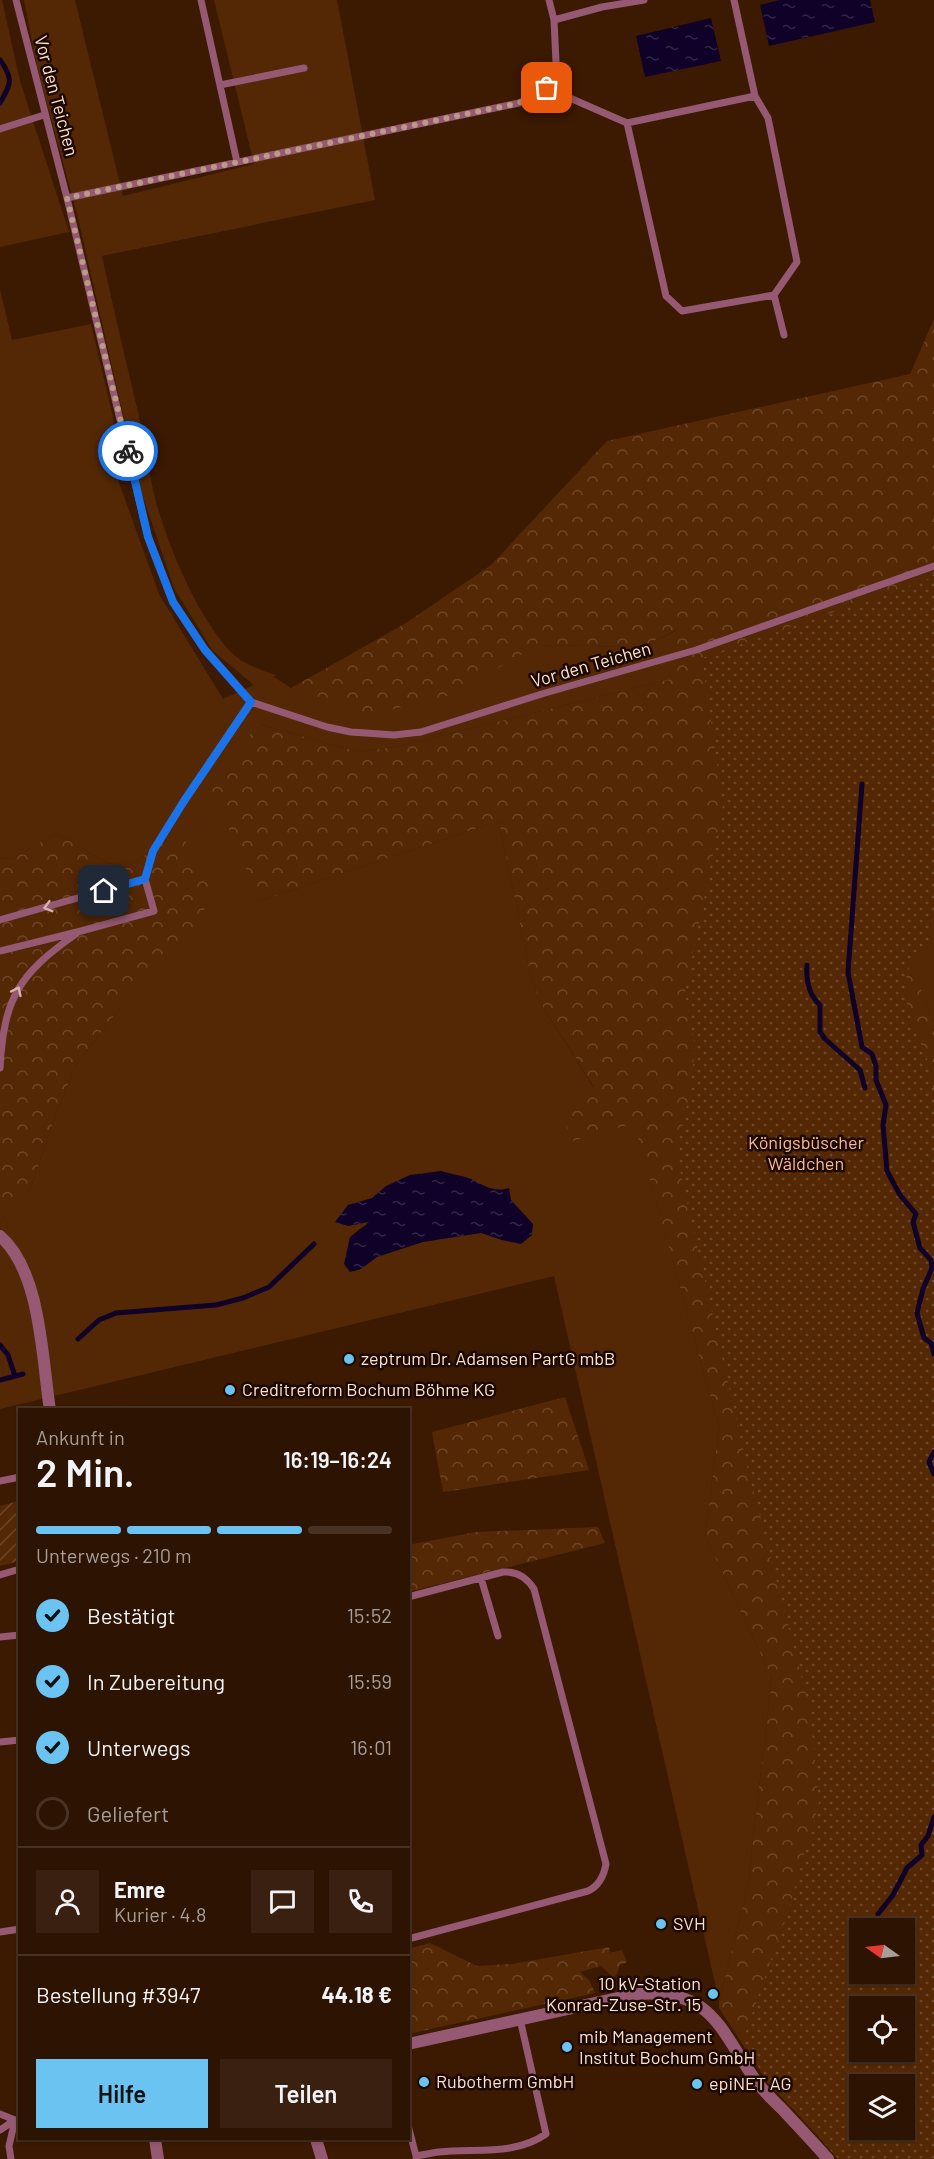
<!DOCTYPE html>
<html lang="de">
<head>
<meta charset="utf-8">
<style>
  :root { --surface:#2d1301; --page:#392010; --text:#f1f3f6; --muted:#a79e99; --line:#483223; --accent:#6ac3f1 }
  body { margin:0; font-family:Barlow,sans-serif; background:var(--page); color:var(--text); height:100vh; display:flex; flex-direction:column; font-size:22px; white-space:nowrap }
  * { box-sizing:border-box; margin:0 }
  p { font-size:20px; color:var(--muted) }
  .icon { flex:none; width:33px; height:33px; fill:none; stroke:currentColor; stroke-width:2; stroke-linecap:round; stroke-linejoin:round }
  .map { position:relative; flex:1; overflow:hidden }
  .panel { position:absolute; left:18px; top:1408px; width:392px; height:732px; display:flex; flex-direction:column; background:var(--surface); border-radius:0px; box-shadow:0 2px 4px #0004,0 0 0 2px var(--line) }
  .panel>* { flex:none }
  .needle { width:39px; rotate:284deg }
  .fabs { position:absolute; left:849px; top:1918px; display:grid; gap:12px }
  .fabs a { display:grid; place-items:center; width:66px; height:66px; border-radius:0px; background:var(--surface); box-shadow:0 2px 4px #0004,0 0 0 2px var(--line); font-size:30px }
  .pin { position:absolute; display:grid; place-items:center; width:51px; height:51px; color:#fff; margin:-26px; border-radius:12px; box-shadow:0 3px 9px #0006 }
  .courier { position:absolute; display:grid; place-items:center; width:60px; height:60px; margin:-30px; border:4px solid #1a73e8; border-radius:50%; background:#fff; color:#222; box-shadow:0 2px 8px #0007 }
  .summary em { font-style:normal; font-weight:600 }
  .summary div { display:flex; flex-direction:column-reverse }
  .summary { display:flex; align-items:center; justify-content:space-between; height:102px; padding:0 18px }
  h1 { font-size:39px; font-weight:600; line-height:45px }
  .bar { display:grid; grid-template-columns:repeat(4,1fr); gap:9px 6px; align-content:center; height:72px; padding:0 18px }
  .bar i { height:8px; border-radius:4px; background:var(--line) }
  .bar .active { background:var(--accent) }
  .bar p { grid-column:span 4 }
  .line { display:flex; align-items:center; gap:15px; padding:0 18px; border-top:2px solid var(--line) }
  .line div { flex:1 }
  .round { display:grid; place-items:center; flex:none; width:63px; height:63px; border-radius:0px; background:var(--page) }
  ol { padding:0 18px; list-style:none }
  li { display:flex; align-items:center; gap:18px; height:66px }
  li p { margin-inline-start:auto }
  li .icon { padding:6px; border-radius:50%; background:var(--accent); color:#111; stroke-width:4 }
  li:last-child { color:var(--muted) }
  li i { width:33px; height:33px; border:3px solid var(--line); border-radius:50% }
  .primary-button { display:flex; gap:12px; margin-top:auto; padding:12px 18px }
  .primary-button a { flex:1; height:69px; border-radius:0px; background:var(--accent); color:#111; font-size:24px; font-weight:600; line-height:69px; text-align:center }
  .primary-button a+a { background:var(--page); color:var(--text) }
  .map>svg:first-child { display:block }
  .grass { fill:#542805 }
  .forest { fill:url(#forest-crowns); fill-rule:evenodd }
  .park { fill:url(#park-dots); fill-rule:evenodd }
  .garden { fill:url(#garden-furrows) }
  .water { fill:url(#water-ripples) }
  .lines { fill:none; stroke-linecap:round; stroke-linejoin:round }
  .stream { stroke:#0f0128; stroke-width:5 }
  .service { stroke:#955973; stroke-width:7 }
  .minor { stroke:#955973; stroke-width:12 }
  .oneway { stroke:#dab1af }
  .done { stroke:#bb9b87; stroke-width:6; stroke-dasharray:0 10.8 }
  .route { stroke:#1a73e8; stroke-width:8 }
  .poi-dot { fill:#6ac3f1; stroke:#1b0800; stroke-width:2 }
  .labels { text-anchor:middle; stroke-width:5; stroke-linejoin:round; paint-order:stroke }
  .street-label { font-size:18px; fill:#ffe1cf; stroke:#1b0800 }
  .park-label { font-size:18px; fill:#fcb98f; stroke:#1b0800 }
  .poi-label { font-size:18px; fill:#ffe1cf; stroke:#1b0800; text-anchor:start }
</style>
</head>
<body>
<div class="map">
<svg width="934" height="2159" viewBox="0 0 934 2159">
  <defs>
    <pattern id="forest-crowns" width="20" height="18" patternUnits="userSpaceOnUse" patternTransform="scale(1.5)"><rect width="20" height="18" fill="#542805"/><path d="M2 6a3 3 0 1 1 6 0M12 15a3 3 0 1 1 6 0" fill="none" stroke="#6e4728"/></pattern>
    <pattern id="park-dots" width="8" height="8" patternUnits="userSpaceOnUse" patternTransform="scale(1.5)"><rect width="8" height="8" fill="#542805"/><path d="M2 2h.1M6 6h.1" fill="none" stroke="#6e4728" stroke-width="1.8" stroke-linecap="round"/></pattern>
    <pattern id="garden-furrows" width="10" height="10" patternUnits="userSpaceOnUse" patternTransform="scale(1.5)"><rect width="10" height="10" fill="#542805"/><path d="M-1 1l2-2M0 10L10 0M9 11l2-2" fill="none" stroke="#6e4728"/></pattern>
    <pattern id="water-ripples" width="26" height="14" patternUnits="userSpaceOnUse" patternTransform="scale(1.5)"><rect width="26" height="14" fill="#0f0128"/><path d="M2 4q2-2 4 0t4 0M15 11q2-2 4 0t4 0" fill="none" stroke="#332646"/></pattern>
  </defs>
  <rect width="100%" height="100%" fill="#3c1901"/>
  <path class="grass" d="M0,0H2L20,81L69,232L0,247Z
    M24,0H75L123,196L254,164L214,0H337L375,200L102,256C113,307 125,357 137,408C144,437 148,468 155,498C168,546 195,611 228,649C240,663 260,670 276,675L274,677L291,688L538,645L641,647L678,630L671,651V679L400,746L359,752L258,724L260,901L499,821L530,973L540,1002L594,1088L562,1115L573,1140L634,1122L719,1427L705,1536L772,1678L747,1890L719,2001L554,1276L0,1409V1222L31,1187L55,1116L76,1065L122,1005L179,831L127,868L103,861L56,833L14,858L0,859V289L12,340L91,324L113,417L117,477L159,594L223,699L254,685L212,650L174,588L140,488L77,214L37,67Z
    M934,799V1022L895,929Z"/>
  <path class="forest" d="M934,319V770L727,790L934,1398V2159H840L768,2083L719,2008V2001L747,1890L772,1678L705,1536L719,1427L634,1123L573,1141L561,1115L594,1087L540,1002L530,973L499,821L260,901L211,788L258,724L359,752L400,746L671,679V651L677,630L641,647L538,645L451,695L373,714L291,688L406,623L491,565L607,441L910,374ZM860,1929H904V1974H860ZM860,2007H904V2052H860ZM860,2085H904V2130H860Z
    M179,831L216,890L185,941L122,1005L76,1065L55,1116L31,1187L0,1222V859L14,858L56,833L103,861L127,868Z
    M909,961L934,1022V1217L898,988Z
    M565,1397L589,1470L443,1492L432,1432Z
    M598,1527L605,1543L408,1592V1545L476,1532Z
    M430,1943L477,1966L512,1964L609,1947L610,1953L622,1950L627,1962L619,1966L618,1972L614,1978L601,1966L580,1972L589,1980L595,1993L408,2034V1949Z"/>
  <path class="park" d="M934,577V908L929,944C920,948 918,952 913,960C892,994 918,1031 929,1065C931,1074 932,1083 934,1092V2159H838L765,2076L742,2043L790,1905L819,1803L811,1714L745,1458L676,1152L690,1093L695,1047L685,992L723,805L702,658ZM860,1929H904V1974H860ZM860,2007H904V2052H860ZM860,2085H904V2130H860Z"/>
  <path class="garden" d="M19,1501V1561L0,1566V1506Z"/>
  <path class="water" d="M780,0H870L875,22L769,46L760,5Z
    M711,18L721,61L645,77L636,36Z
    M441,1171C451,1174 461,1175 471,1179C484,1185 493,1193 509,1188L511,1200L533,1224L532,1235L521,1244L502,1240L481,1233L423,1242L377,1257L361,1269L350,1272L344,1264L350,1237L369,1222L348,1226L335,1222L348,1205L372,1198L386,1186L410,1175Z"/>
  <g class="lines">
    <path class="stream" d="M0,60C14,79 11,84 0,103
      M862,784L848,972L862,1047L872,1054L876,1066V1080L886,1105L883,1125L887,1171L900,1195L916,1214L913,1222L920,1248L931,1260L932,1268L923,1289L917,1313L924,1338L931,1343L934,1354
      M807,965C806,979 809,995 820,1005V1032L825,1039L860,1070L865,1088
      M78,1339L99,1320L116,1313L216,1305L243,1298L269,1287L314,1244
      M0,1345L8,1355L15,1376
      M0,1380L23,1374
      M934,1452L929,1462L934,1474
      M878,1914L893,1895L907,1868L922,1855L921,1845L928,1836L934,1817"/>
    <path class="service" d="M16,0L67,198L148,537L173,602L205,650L251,702L327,727L351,732L394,735L421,732L545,693L696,650L934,566
      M201,0L237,162
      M554,20L602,7L644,0
      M220,85L304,68
      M547,88L627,123L666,296L682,311L774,295L797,262L768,118L755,96L734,0
      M627,123L755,96
      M0,129L44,115
      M67,198L519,103L547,88L556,62L554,20L549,0
      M774,295L784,335
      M145,879L153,851L184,801L251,702
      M0,920L145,879
      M0,951L81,931L154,911L145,879
      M0,1068C4,997 19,974 76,934
      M0,1481L20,1477
      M0,1575L20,1569
      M481,1578L498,1636
      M408,1597L503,1572C517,1571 527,1578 534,1589L606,1864C604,1875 599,1886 588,1891L408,1939
      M0,1637L20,1635
      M0,1742L20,1740
      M0,1932L20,1929
      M0,2114L15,2120
      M408,2125L416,2156
      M0,2130L15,2120H20
      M11,2159L9,2146L15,2120
      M416,2159V2156C423,2155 431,2153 439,2152C476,2148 514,2156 546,2134L520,2019"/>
    <path class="minor" d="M0,1236C41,1271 42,1359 50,1410
      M408,2044L636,1994C713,1988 719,2029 756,2081C763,2091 773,2100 781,2108C797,2125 813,2142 828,2159
      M155,2139L158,2159
      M316,2139L322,2159"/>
  </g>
  <defs><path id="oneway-chevron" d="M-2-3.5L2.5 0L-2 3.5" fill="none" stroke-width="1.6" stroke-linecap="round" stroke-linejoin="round" transform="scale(1.5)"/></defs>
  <g class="oneway">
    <use href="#oneway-chevron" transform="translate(48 907) rotate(164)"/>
    <use href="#oneway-chevron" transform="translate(17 991) rotate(-65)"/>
  </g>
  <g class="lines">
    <path class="done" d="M128,451L67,198L519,103L547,88"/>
    <path class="route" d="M104,891L145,879L153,851L184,801L251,702L205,650L173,602L148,537L128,451"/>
  </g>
  <g class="poi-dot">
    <circle cx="349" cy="1359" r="6"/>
    <circle cx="230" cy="1390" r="6"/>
    <circle cx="661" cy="1924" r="6"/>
    <circle cx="713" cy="1994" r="6"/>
    <circle cx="567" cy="2047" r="6"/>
    <circle cx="424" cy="2082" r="6"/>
    <circle cx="697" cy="2084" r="6"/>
  </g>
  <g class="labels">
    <g class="street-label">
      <text transform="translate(56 96) rotate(75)" y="6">Vor den Teichen</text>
      <text transform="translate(591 665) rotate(-16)" y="6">Vor den Teichen</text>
    </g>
    <g class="park-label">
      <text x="806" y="1149">Königsbüscher<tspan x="806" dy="21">Wäldchen</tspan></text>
    </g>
    <g class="poi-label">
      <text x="361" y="1365">zeptrum Dr. Adamsen PartG mbB</text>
      <text x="242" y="1396">Creditreform Bochum Böhme KG</text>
      <text x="673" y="1930">SVH</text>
      <text x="701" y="1990" text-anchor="end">10 kV-Station<tspan x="701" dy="21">Konrad-Zuse-Str. 15</tspan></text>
      <text x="579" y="2043">mib Management<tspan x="579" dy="21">Institut Bochum GmbH</tspan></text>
      <text x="436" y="2088">Rubotherm GmbH</text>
      <text x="709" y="2090">epiNET AG</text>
    </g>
  </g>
</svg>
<div class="fabs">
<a><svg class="needle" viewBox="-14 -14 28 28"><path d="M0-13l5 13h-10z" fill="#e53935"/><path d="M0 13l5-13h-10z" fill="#a79e99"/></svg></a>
<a><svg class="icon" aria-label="locate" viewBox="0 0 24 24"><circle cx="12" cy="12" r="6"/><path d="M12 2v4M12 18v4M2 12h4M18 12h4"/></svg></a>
<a><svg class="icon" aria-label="layers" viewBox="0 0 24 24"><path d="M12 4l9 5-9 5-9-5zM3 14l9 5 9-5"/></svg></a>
</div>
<div class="pin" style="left:547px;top:88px;background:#ea580c"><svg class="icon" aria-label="bag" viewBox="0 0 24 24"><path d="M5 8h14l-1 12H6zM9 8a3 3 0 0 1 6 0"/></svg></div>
<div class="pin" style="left:104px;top:891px;background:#1f2937"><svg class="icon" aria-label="home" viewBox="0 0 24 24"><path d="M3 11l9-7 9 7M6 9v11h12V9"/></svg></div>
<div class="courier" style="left:128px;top:451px"><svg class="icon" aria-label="bike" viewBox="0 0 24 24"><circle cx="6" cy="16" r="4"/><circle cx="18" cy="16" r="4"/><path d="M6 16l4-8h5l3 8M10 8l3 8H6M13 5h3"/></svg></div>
<section class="panel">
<div class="summary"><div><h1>2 Min.</h1><p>Ankunft in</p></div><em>16:19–16:24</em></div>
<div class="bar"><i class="active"></i><i class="active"></i><i class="active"></i><i></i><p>Unterwegs · 210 m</p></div>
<ol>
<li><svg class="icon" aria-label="check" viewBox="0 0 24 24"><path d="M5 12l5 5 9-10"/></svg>Bestätigt<p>15:52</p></li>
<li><svg class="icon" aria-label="check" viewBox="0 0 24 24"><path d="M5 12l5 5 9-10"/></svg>In Zubereitung<p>15:59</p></li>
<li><svg class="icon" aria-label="check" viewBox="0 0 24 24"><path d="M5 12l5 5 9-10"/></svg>Unterwegs<p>16:01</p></li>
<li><i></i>Geliefert</li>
</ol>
<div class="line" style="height:108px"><a class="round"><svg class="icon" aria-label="person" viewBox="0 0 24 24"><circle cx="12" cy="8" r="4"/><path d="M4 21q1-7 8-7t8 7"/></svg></a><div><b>Emre</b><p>Kurier · 4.8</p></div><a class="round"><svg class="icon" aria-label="chat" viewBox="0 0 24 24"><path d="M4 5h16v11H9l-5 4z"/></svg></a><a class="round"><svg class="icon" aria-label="phone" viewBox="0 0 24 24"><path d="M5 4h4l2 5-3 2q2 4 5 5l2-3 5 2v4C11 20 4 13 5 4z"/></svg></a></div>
<div class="line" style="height:78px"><div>Bestellung #3947</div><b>44.18 €</b></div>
<div class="primary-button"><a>Hilfe</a><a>Teilen</a></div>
</section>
</div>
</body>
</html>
